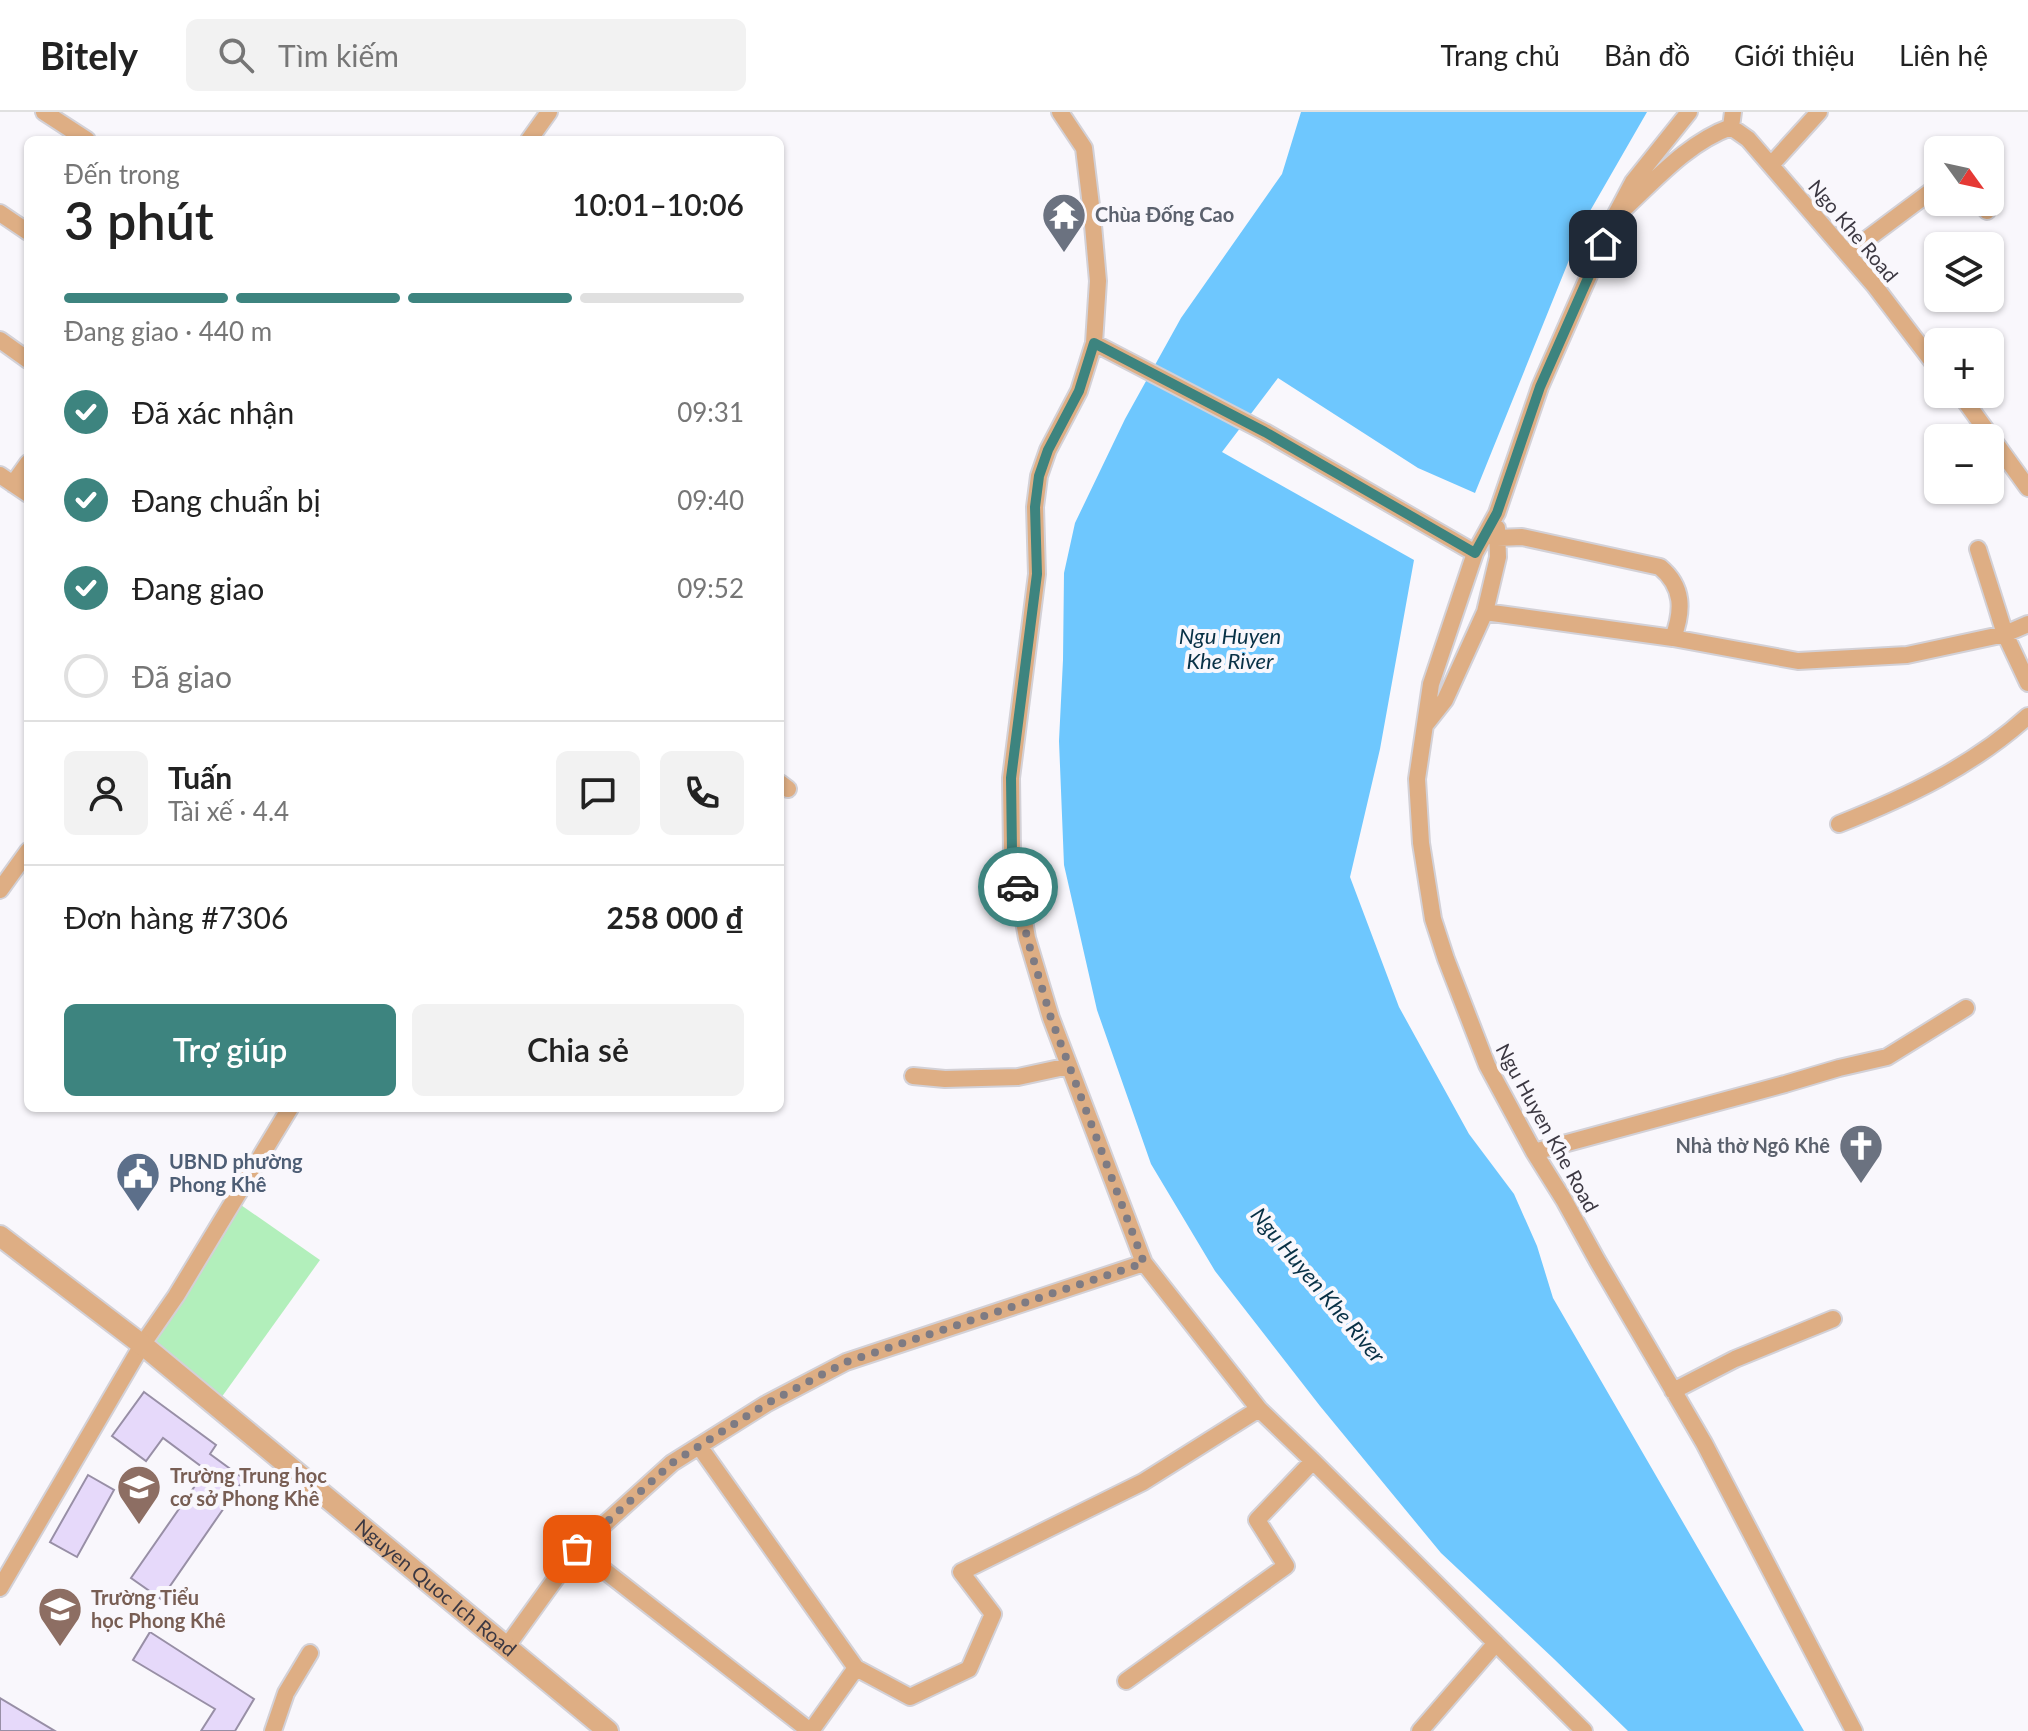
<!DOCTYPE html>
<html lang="vi">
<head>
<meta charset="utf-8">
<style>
  :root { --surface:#fff; --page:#f2f2f2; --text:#222; --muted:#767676; --line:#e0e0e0; --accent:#3d847f }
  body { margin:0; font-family:Lato,sans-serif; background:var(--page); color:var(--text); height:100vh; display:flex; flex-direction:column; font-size:30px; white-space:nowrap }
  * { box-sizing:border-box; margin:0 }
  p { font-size:26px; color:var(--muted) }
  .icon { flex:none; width:44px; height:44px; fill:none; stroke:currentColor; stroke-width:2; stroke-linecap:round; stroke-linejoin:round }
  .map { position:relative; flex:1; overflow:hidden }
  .panel { position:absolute; left:24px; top:24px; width:760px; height:976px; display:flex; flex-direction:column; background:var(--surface); border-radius:12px; box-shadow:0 2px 6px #0004 }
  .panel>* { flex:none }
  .needle { width:52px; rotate:123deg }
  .tools { position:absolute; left:1924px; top:24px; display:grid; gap:16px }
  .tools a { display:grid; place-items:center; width:80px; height:80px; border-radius:12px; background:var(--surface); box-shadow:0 2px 6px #0004; font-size:40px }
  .pin { position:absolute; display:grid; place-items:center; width:68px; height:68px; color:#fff; margin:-34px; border-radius:16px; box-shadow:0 4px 12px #0006 }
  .courier { position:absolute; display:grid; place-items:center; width:80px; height:80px; margin:-40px; border:6px solid #3d847f; border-radius:50%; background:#fff; color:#222; box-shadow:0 2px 10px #0007 }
  .summary em { font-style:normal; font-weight:600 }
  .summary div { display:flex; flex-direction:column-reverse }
  .summary { display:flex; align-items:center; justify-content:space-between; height:136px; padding:0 40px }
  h1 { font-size:52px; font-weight:600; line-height:60px }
  .bar { display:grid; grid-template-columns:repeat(4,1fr); gap:12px 8px; align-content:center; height:96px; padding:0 40px }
  .bar i { height:10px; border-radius:6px; background:var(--line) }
  .bar .current { background:var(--accent) }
  .bar p { grid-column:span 4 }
  .line { display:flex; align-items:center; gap:20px; padding:0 40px; border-top:2px solid var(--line) }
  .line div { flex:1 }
  .round { display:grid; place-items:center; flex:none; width:84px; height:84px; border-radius:12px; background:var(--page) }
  ol { padding:0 40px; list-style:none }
  li { display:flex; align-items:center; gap:24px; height:88px }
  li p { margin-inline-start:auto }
  li .icon { padding:8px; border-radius:50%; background:var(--accent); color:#fff; stroke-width:4 }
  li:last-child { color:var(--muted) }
  li i { width:44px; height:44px; border:4px solid var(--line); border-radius:50% }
  .button { display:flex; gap:16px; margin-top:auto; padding:16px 40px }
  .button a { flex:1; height:92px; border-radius:12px; background:var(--accent); color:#fff; font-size:32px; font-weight:600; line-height:92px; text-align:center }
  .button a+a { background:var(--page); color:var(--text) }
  header { display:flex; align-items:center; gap:48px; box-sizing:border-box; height:112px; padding:0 40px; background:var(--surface); border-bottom:2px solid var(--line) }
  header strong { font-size:38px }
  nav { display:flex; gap:44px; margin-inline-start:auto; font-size:28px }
  .search { width:560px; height:72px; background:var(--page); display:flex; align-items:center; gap:20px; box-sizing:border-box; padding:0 28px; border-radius:12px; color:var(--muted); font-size:30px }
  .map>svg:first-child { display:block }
  .green { fill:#b2efbb }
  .water { fill:#6ec7fe }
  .building { fill:#e6d9fa; stroke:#988fa6; stroke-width:2 }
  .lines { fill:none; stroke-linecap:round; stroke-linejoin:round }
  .minor-casing { stroke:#d3d1d7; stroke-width:20 }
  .tertiary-casing { stroke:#d3d1d7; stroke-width:24 }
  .minor { stroke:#deae84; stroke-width:16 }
  .tertiary { stroke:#deae84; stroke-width:20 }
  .done { stroke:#7e7b83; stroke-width:8; stroke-dasharray:0 14.4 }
  .route { stroke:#3d847f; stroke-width:10 }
  .labels { text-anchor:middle; stroke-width:8; stroke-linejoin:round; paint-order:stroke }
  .worship-label { font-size:20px; font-weight:bold; fill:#5b616d; stroke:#f9f7fc; text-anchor:start }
  .street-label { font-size:20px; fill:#3c3842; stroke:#f9f7fc }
  .service-label { font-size:20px; font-weight:bold; fill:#4e5e75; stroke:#f9f7fc; text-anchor:start }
  .education-label { font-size:20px; font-weight:bold; fill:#785e54; stroke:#f9f7fc; text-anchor:start }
  .water-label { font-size:22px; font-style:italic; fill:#083146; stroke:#f9f7fc }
</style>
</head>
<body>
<header>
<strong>Bitely</strong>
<div class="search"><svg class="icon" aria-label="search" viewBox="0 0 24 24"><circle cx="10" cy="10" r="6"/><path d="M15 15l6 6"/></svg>Tìm kiếm</div>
<nav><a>Trang chủ</a><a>Bản đồ</a><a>Giới thiệu</a><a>Liên hệ</a></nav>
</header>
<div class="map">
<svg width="2028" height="1619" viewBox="0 0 2028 1619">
  <rect width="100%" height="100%" fill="#f9f7fc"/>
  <path class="green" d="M238,1091L320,1148L221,1286L150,1227Z"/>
  <path class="water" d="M1301,0H1647L1586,106L1475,381L1418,356L1278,266L1222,340L1414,448L1380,637L1350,765L1399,895L1469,1022L1514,1082L1537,1134L1553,1186L1804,1619H1628L1554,1547L1441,1441L1320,1294L1215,1159L1151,1052L1097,898L1064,753L1059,629L1063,548L1064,461L1075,411L1125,307L1181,206L1282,62Z"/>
  <path class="building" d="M144,1280L216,1333L210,1342L244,1367L161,1487L131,1466L206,1358L163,1326L146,1349L112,1324Z
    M88,1363L114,1378L77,1445L50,1430Z
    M150,1520L254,1587L235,1619H201L215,1597L133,1548Z
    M0,1586L55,1619H0Z"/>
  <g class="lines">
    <g class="minor-casing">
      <path id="minor" d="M44,0L87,28
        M1060,0L1084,36L1092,102L1098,169L1094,231L1079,279L1048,338L1039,364L1035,395L1037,462L1011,666L1012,740L1027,826L1051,906L1144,1151L1259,1297L1313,1349L1584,1619
        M1689,0L1633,70L1615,104L1540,275L1497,401L1475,441L1431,572L1417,667L1421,731L1433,807L1446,847L1487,953L1534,1040L1564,1088L1597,1148L1704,1331L1854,1619
        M1733,0L1731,15L1748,27L1874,173L1938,257
        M529,28L549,0
        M1771,53L1819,0
        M1981,90L1987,99
        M1625,96C1657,66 1689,30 1731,15
        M0,101L28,120
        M1847,142L1938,74
        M0,228L28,248
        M1094,231L1265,320L1475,441
        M1960,282L2028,376
        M0,363L28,382
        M13,372L28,351
        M1497,426L1522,425L1660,455C1684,475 1683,499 1673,526
        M1978,437L2005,522L2028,571
        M1485,500L1673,526L1798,549L1907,543L2005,522L2028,512
        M1426,612L1445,588L1485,500L1498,445L1497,416
        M780,671L788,677
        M1839,712C1907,685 1973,654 2028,604
        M0,778L28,739
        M913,964L945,967L1018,965L1069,954
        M1534,1040L1785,972L1839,956L1887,945L1966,896
        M1673,1279L1735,1247L1833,1207
        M699,1334L856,1556
        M577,1437L810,1619
        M0,1476L142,1233L176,1184L290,996
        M507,1534L577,1437L672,1351L766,1292L846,1250L1144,1151
        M1126,1569L1286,1454L1257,1408L1313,1349
        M273,1619L286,1581L310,1541
        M811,1619L856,1556L910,1585L969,1557L993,1502L961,1460L1143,1370L1259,1297
        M1420,1619L1496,1531"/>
    </g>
    <g class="tertiary-casing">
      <g id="tertiary">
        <path id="s1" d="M0,1124L149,1238L608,1619"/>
      </g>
    </g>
    <use href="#minor" class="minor"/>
    <use href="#tertiary" class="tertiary"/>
  </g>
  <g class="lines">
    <path class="done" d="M577,1437L672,1351L766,1292L846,1250L1144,1151L1051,906L1027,826L1018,775"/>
    <path class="route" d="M1018,775L1012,740L1011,666L1037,462L1035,395L1039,364L1048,338L1079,279L1094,231L1265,320L1475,441L1497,401L1540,275L1603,132"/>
  </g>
  <defs>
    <g id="temple-pin" transform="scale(2.3)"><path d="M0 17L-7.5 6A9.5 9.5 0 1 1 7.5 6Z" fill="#6b7280" stroke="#f9f7fc"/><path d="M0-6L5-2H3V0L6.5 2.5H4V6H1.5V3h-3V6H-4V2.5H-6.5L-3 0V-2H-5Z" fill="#fff"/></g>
    <g id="church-pin" transform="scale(2.3)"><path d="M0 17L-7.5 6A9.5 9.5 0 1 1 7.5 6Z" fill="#6b7280" stroke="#f9f7fc"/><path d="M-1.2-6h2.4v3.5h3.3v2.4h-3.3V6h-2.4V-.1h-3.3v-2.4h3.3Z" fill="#fff"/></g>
    <g id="civic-pin" transform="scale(2.3)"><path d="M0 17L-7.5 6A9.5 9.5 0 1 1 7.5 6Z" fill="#5c6f8a" stroke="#f9f7fc"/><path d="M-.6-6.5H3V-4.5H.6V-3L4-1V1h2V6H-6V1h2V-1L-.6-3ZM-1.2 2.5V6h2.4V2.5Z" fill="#fff"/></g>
    <g id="school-pin" transform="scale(2.3)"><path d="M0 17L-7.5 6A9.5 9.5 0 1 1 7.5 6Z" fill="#8d6e63" stroke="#f9f7fc"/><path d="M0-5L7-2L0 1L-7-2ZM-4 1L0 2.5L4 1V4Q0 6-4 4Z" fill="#fff"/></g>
  </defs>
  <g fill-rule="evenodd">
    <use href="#temple-pin" x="1064" y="103"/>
    <use href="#church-pin" x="1861" y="1034"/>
    <use href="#civic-pin" x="138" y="1062"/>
    <use href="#school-pin" x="139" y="1375"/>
    <use href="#school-pin" x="60" y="1497"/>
  </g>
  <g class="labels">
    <g class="worship-label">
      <text x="1095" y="110">Chùa Đống Cao</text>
      <text x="1830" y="1041" text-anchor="end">Nhà thờ Ngô Khê</text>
    </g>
    <g class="street-label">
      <text transform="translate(1853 119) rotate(50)" y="7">Ngo Khe Road</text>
      <text transform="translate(1547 1016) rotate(61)" y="7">Ngu Huyen Khe Road</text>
      <text dy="7" stroke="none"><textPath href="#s1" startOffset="560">Nguyen Quoc Ich Road</textPath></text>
    </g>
    <g class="service-label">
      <text x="169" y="1057">UBND phường<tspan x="169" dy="23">Phong Khê</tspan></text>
    </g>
    <g class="education-label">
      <text x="170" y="1371">Trường Trung học<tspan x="170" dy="23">cơ sở Phong Khê</tspan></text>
      <text x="91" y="1493">Trường Tiểu<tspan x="91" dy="23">học Phong Khê</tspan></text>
    </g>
    <g class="water-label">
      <text x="1230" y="532">Ngu Huyen<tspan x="1230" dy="25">Khe River</tspan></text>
      <text transform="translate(1318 1173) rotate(50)" y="8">Ngu Huyen Khe River</text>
    </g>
  </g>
</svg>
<div class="tools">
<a><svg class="needle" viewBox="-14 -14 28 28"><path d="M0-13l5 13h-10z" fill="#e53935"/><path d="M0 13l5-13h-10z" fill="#767676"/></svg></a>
<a><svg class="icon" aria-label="layers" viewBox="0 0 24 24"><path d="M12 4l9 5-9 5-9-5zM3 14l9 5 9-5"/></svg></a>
<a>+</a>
<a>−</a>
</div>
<div class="pin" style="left:577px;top:1437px;background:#ea580c"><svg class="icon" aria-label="bag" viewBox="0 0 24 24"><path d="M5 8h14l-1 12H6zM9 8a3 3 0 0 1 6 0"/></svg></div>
<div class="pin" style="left:1603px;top:132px;background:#1f2937"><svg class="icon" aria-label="home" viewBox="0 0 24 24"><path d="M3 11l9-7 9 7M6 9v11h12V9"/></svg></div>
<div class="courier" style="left:1018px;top:775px"><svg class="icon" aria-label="car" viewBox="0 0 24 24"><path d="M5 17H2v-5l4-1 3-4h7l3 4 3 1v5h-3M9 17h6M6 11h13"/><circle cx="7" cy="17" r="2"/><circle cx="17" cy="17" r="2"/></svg></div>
<section class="panel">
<div class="summary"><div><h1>3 phút</h1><p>Đến trong</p></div><em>10:01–10:06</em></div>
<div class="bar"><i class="current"></i><i class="current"></i><i class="current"></i><i></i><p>Đang giao · 440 m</p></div>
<ol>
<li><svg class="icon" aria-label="check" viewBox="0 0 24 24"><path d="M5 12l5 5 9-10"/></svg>Đã xác nhận<p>09:31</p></li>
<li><svg class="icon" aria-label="check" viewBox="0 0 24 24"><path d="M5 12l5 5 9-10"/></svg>Đang chuẩn bị<p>09:40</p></li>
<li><svg class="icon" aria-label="check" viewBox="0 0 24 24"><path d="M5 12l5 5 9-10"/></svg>Đang giao<p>09:52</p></li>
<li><i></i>Đã giao</li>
</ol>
<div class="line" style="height:144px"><a class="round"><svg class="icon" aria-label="person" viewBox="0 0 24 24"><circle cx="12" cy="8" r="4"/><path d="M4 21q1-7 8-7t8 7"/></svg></a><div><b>Tuấn</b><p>Tài xế · 4.4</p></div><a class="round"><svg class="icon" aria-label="chat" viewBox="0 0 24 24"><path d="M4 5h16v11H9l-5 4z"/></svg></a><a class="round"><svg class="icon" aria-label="phone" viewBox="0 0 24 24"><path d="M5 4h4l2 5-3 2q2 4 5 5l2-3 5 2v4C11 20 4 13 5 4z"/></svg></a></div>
<div class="line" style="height:104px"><div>Đơn hàng #7306</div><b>258 000 ₫</b></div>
<div class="button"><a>Trợ giúp</a><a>Chia sẻ</a></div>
</section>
</div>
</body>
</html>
